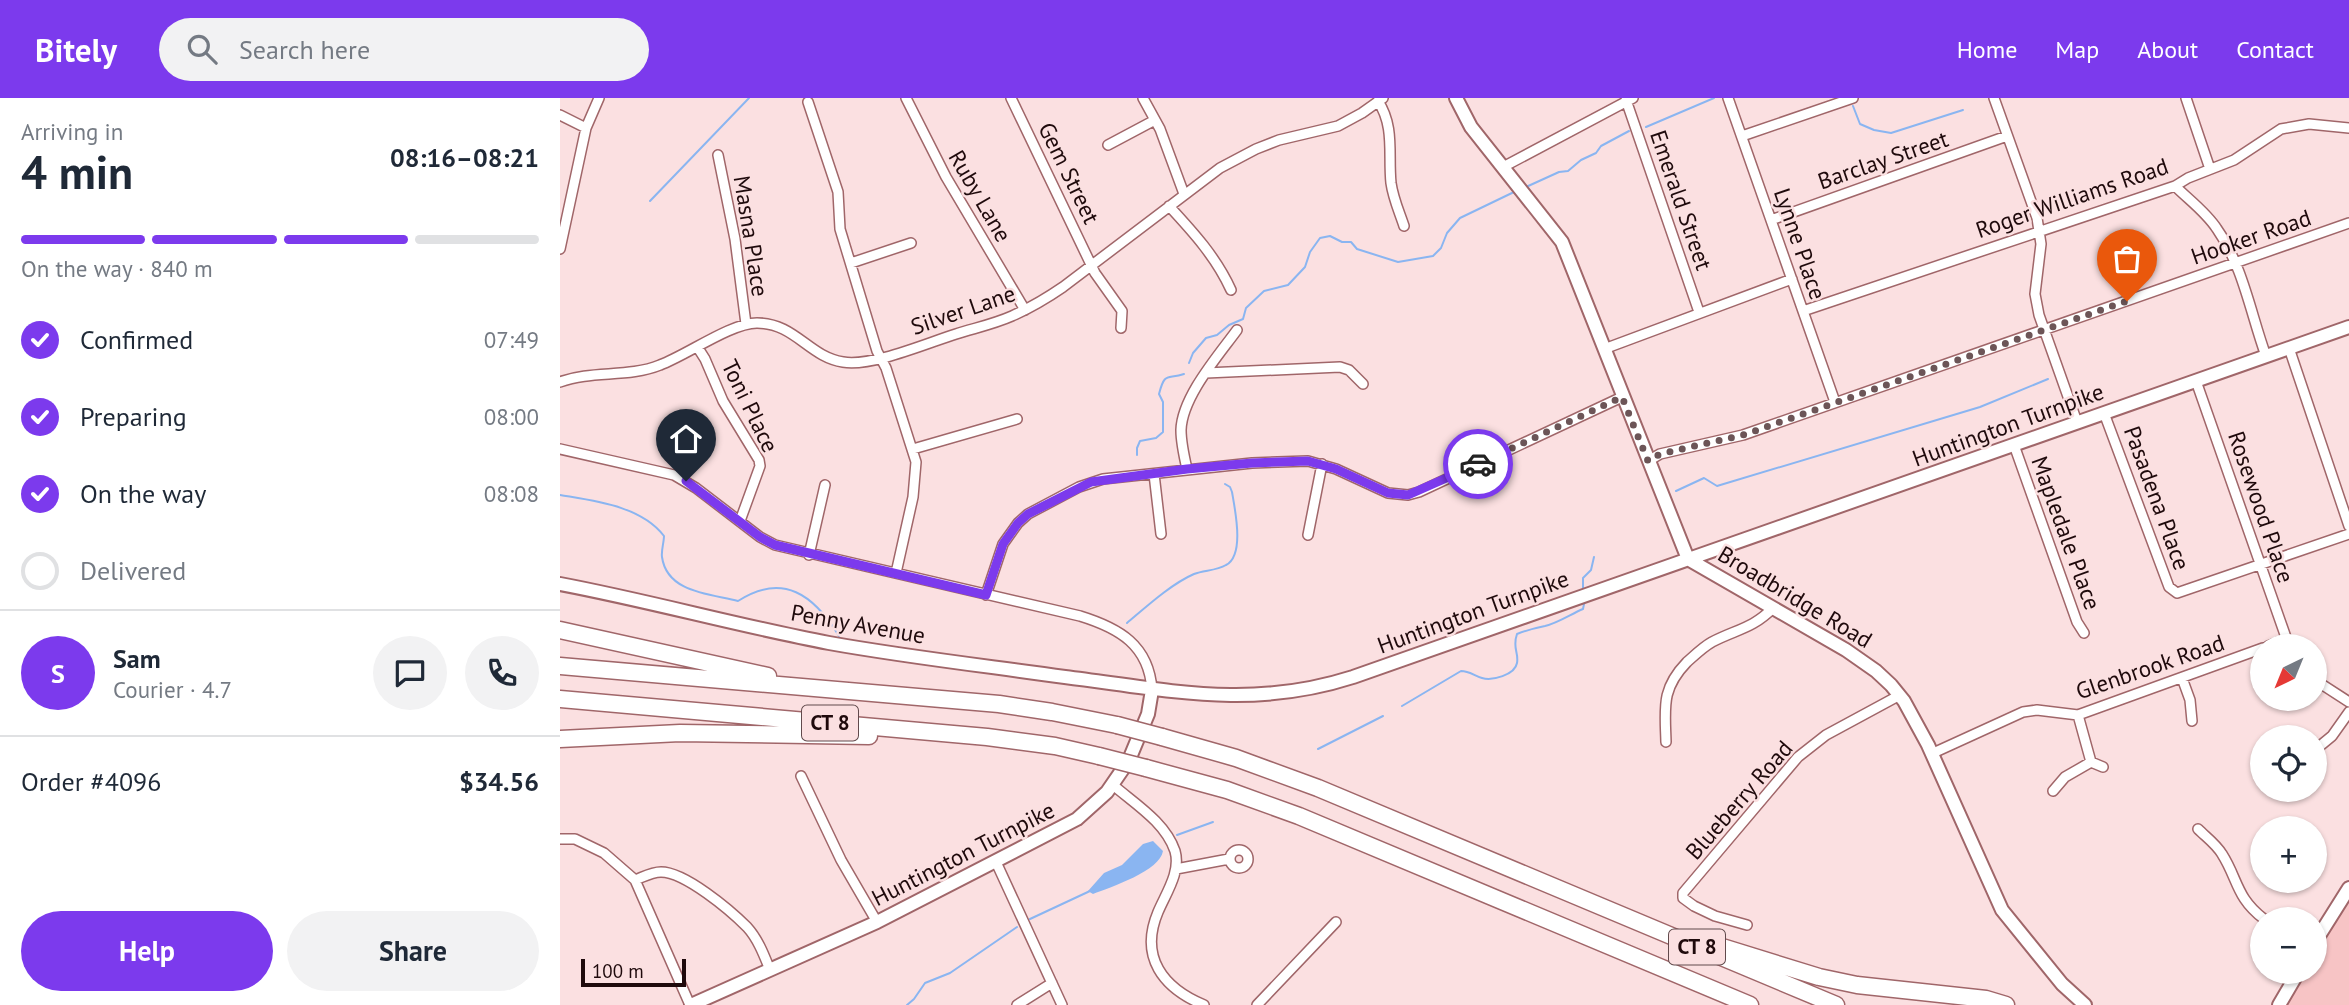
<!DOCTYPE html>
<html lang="en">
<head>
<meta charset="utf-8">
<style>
  :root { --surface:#fff; --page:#f2f2f3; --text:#1f2937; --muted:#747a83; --line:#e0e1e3; --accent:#7c3aed }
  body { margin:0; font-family:"PT Sans",sans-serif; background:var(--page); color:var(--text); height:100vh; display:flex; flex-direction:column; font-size:26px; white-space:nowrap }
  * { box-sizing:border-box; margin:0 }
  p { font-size:23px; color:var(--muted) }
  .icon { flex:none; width:38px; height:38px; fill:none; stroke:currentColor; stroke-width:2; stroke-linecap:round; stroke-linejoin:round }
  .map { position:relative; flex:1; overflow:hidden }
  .panel { display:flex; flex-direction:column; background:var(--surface); width:560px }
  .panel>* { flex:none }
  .needle { width:46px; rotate:223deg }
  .fabs { position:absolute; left:1690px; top:536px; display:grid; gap:14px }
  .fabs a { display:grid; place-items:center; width:77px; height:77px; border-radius:50%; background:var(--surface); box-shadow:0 2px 5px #0004; font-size:35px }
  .scale { position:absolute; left:21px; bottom:18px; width:105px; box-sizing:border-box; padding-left:7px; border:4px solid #1f0a0c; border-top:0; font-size:19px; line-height:24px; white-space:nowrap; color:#1f0a0c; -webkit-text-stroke:5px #fbe0e1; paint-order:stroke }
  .pin { position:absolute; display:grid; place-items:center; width:60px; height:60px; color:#fff; margin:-72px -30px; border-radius:50% 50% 50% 0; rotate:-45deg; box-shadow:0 0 7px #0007 }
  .pin .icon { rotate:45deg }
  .courier { position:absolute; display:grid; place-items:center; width:70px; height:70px; margin:-35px; border:5px solid #7c3aed; border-radius:50%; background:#fff; color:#222; box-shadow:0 2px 9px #0007 }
  .headline em { font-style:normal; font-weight:600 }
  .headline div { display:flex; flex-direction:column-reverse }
  .headline { display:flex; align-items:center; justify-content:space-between; height:119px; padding:0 21px }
  h1 { font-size:46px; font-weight:600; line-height:52px }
  .bar { display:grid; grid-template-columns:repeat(4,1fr); gap:10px 7px; align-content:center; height:84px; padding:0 21px }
  .bar i { height:9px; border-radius:5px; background:var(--line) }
  .bar .active { background:var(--accent) }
  .bar p { grid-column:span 4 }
  .line { display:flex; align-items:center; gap:18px; padding:0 21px; border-top:2px solid var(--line) }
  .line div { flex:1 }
  .round { display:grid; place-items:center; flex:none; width:74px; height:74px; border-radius:37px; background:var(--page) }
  ol { padding:0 21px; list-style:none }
  li { display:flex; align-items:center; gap:21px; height:77px }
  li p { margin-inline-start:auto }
  li .icon { padding:7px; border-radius:50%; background:var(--accent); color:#fff; stroke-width:4 }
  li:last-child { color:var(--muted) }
  li i { width:38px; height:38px; border:4px solid var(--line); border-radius:50% }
  .primary-button { display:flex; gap:14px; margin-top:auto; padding:14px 21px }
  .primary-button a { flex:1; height:80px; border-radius:42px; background:var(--accent); color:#fff; font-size:28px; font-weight:600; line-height:80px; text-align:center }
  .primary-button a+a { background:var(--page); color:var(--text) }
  header { display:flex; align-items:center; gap:42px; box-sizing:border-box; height:98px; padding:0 35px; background:var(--accent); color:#fff }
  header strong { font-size:33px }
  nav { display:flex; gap:38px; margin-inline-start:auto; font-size:24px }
  .search { width:490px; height:63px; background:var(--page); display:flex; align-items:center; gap:18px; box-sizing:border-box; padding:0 24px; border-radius:38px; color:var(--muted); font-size:26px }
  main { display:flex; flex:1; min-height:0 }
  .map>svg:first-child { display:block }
  .green { fill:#f7c4c5 }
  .water { fill:#8ab5f1 }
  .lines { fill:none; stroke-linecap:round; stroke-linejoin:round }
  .stream { stroke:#8ab5f1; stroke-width:2 }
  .minor-casing { stroke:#a06669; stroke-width:12 }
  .secondary-casing { stroke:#a06669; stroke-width:16 }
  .motorway-casing { stroke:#a06669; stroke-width:19 }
  .minor { stroke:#fff; stroke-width:9 }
  .secondary { stroke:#fff; stroke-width:12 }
  .motorway { stroke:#fff; stroke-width:16 }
  .motorway-bridge-casing { stroke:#a06669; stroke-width:19; stroke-linecap:butt }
  .motorway-bridge { stroke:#fff; stroke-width:16 }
  .done { stroke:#6c5557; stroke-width:7; stroke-dasharray:0 12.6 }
  .route { stroke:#7c3aed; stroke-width:9 }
  .labels { text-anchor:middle; stroke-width:5; stroke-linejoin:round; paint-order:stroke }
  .shield { fill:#fbe0e1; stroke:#614a4c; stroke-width:2 }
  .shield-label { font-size:21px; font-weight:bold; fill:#1f0a0c }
  .street-label { font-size:23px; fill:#1f0a0c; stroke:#fbe0e1 }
</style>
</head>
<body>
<header>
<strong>Bitely</strong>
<div class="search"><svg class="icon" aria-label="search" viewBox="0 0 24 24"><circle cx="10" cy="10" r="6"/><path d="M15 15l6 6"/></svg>Search here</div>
<nav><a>Home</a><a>Map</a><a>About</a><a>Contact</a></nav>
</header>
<main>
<section class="panel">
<div class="headline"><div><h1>4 min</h1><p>Arriving in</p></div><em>08:16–08:21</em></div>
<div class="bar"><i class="active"></i><i class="active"></i><i class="active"></i><i></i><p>On the way · 840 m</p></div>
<ol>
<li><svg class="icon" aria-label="check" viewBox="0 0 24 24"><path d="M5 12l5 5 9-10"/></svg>Confirmed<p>07:49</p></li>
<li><svg class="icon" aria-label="check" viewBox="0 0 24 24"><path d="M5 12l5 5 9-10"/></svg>Preparing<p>08:00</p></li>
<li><svg class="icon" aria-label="check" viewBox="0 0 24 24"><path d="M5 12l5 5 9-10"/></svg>On the way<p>08:08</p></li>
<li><i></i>Delivered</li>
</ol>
<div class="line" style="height:126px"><b class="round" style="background:var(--accent);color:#fff">S</b><div><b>Sam</b><p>Courier · 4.7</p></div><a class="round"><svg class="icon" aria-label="chat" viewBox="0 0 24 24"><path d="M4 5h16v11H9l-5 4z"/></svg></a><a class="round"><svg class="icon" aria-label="phone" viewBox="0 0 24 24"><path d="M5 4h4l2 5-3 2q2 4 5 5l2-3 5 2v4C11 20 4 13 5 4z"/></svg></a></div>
<div class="line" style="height:91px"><div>Order #4096</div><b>$34.56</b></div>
<div class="primary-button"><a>Help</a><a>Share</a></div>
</section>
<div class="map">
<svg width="1789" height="907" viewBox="0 0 1789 907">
  <rect width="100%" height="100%" fill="#fbe0e1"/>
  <path class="green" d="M1789,801V907H1726L1746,873H1755V857Z"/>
  <path class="water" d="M593,743L603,753C600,773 551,789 533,796L528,793L544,775L562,767L583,746Z"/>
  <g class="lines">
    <path class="stream" d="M1293,8L1300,26L1314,32L1331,35L1403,12
      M1086,29L1154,0
      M966,89L999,74L1008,73L1021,62L1036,55L1041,48L1069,33
      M90,103L189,0
      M629,265L633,255L646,240L657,237L669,227L683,221L686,210L704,193L728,187L745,169L750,154L760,140L770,138L782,144H791L797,151L838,164L873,158L881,150L887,135L900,120L954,94
      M577,357V350L580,343L596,340L603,334V304L599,296C605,273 607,282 624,276
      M1116,393L1144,380L1157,388L1420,309L1488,281
      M0,397C35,403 81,408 104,438C104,444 101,453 102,459C107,495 151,496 178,503C223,474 254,497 279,538
      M1023,491V480L1031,472L1034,459
      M567,525C586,509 611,486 634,476C644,472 656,473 666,467C685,457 675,412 672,394L670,389L665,386
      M842,608L901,573C910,573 914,578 922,580C932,583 955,577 957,565C959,554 952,550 957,536C967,532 975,530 985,528C998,525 1011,516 1023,511L1024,506
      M758,651L823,618
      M617,737L653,724
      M470,821L530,793
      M347,907L354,901L365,885L390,875L457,829"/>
    <g class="minor-casing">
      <path id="minor" d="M346,0L386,79L465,212
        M451,0L535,175L562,213L561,230
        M583,0L600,31L624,96
        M1168,0L1275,304
        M1434,0L1477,120L1481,146L1475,196L1479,217L1517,324
        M1626,0L1650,71
        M1066,2L1139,214
        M818,3C835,29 828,56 831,85C833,100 839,113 844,128
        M248,4L278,94L280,131L317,253L326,270L356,364L353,399L336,475
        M0,17L26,30
        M1182,38L1293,0
        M548,47L595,22
        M158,57L175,141L186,226
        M943,69L1073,0
        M1615,88C1629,102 1646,114 1657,131C1683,168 1691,217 1706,258
        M609,108C633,134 656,159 671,192
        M1211,122L1447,38
        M0,151L26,30L39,0
        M291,165L351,145
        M1243,213L1615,88L1628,80L1674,62L1721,31L1749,26L1789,30
        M138,250L145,261L163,303L199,362L200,368L180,423
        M1729,250L1789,428
        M1044,251L1232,181
        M646,275L780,269L789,272L803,286
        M1636,283L1729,548
        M0,284C32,272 68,280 100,267C127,257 171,225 197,225C235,225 249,259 283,264C312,269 367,245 396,236C415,230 434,226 452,218C470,210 487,200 503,189L660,70L696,51L719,42L778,28L802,15L823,0
        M1544,315L1609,489L1617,495L1789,436
        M1454,347L1517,524L1524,535
        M0,351L114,377L136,390L200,439L215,447L520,518C559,530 589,547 592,592
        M353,351L457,321
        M1088,363L1100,356L1183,337L1789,125
        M627,371C624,358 621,345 621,332C622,299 658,258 677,232
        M594,376L601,436
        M748,437L762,366
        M249,457L265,387
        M426,497L443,446L458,425L468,416L519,389L543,381L692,365L748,363L776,371L828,395L848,397L859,394L1062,299
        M1708,548L1726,541
        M1622,580L1630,602L1632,623
        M1755,582L1789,604
        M1518,617L1531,664L1543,669
        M1106,644C1105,609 1101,591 1127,564C1135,557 1143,549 1152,544C1177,531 1192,531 1213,510
        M1755,652L1772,638L1789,614
        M1371,656L1463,614L1477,612L1518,617L1703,550
        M241,678L281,762L317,824
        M553,687C575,706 605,724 615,753C621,774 606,795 598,814C579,859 603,890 644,907
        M1493,693L1505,679L1531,664
        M1638,731C1646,739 1656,746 1662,756C1678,781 1676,800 1704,821
        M0,741H15L44,755L75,782L130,907
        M670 761a9 9 0 1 1 18 0a9 9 0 1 1-18 0Z
        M436,764L502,907
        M616,771L669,761
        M75,782C83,779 92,774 101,774C125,774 170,812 187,829C198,841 204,857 210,872
        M1187,827L1155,818L1134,808L1123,800V795L1238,659L1266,637L1340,597
        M457,907L492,885
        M697,907L776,824"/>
    </g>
    <g class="secondary-casing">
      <path id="secondary" d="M896,0L911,29L1002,144L1128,461L1286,552L1316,573L1331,587L1344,603L1368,647L1442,812L1502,886L1525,907
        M0,486C90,503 179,528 269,545C347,559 427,568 505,579C609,592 690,612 793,579L1789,229
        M1755,844L1789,790
        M131,907L317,824L517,721L547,694L569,662L588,616L592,592
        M1719,907L1739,873"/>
    </g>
    <g class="motorway-casing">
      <path id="motorway" d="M0,532L208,578
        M0,568L439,606L492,614L557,627
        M0,601L427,639L495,648L539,658
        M602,639L676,660L758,690L1276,907
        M0,641L120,635L309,638
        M586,670L667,692L739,718L1190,907
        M1162,849L1259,879L1297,887L1426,901L1446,907"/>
    </g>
    <use href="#minor" class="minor"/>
    <use href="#secondary" class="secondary"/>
    <use href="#motorway" class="motorway"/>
    <g class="motorway-bridge-casing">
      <path id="motorway-bridge" d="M557,627L602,639
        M539,658L586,670"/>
    </g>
    <use href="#motorway-bridge" class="motorway-bridge"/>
  </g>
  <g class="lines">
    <path class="done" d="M918,366L1062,299L1088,363L1100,356L1183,337L1567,203"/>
    <path class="route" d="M126,383L200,439L215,447L426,497L443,446L458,425L468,416L531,384L627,371L692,365L748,363L776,371L828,395L848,397L918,366"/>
  </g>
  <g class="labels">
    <g class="shield">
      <rect x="242" y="607.5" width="56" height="35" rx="5"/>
      <rect x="1109" y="831.5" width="56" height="35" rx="5"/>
    </g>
    <g class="shield-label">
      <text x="270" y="632">CT 8</text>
      <text x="1137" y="856">CT 8</text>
    </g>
    <g class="street-label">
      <text transform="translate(1323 62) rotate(-19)" y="8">Barclay Street</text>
      <text transform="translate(509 75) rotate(64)" y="8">Gem Street</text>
      <text transform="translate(420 98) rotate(60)" y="8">Ruby Lane</text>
      <text transform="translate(1512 100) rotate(-19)" y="8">Roger Williams Road</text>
      <text transform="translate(1121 102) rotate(71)" y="8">Emerald Street</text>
      <text transform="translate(191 138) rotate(81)" y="8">Masna Place</text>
      <text transform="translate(1691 139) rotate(-19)" y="8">Hooker Road</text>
      <text transform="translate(1240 146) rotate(71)" y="8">Lynne Place</text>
      <text transform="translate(403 212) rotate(-19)" y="8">Silver Lane</text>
      <text transform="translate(190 308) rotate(64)" y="8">Toni Place</text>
      <text transform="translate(1448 327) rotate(-20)" y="8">Huntington Turnpike</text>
      <text transform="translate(1597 400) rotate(70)" y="8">Pasadena Place</text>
      <text transform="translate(1701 409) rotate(71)" y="8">Rosewood Place</text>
      <text transform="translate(1506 435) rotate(70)" y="8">Mapledale Place</text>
      <text transform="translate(1235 499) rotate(31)" y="8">Broadbridge Road</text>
      <text transform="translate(913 514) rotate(-20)" y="8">Huntington Turnpike</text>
      <text transform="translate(298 526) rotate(10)" y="8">Penny Avenue</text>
      <text transform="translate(1590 569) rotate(-19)" y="8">Glenbrook Road</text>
      <text transform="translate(1179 702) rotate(-49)" y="8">Blueberry Road</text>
      <text transform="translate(403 756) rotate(-27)" y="8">Huntington Turnpike</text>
    </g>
  </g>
</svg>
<div class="fabs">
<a><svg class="needle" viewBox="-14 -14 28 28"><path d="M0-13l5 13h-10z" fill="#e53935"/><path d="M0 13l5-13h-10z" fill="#747a83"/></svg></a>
<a><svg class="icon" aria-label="locate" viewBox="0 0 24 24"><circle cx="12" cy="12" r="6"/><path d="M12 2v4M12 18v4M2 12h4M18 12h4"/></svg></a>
<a>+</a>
<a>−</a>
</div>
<div class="scale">100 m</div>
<div class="pin" style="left:1567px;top:203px;background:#ea580c"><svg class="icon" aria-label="bag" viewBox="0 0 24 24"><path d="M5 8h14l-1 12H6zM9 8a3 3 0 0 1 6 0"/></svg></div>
<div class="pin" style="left:126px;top:383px;background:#1f2937"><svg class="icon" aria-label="home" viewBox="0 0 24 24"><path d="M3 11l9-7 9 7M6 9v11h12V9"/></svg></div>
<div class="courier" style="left:918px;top:366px"><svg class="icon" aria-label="car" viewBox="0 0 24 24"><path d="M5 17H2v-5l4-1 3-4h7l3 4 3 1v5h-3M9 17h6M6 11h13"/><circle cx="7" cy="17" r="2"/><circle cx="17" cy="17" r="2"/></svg></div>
</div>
</main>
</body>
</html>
